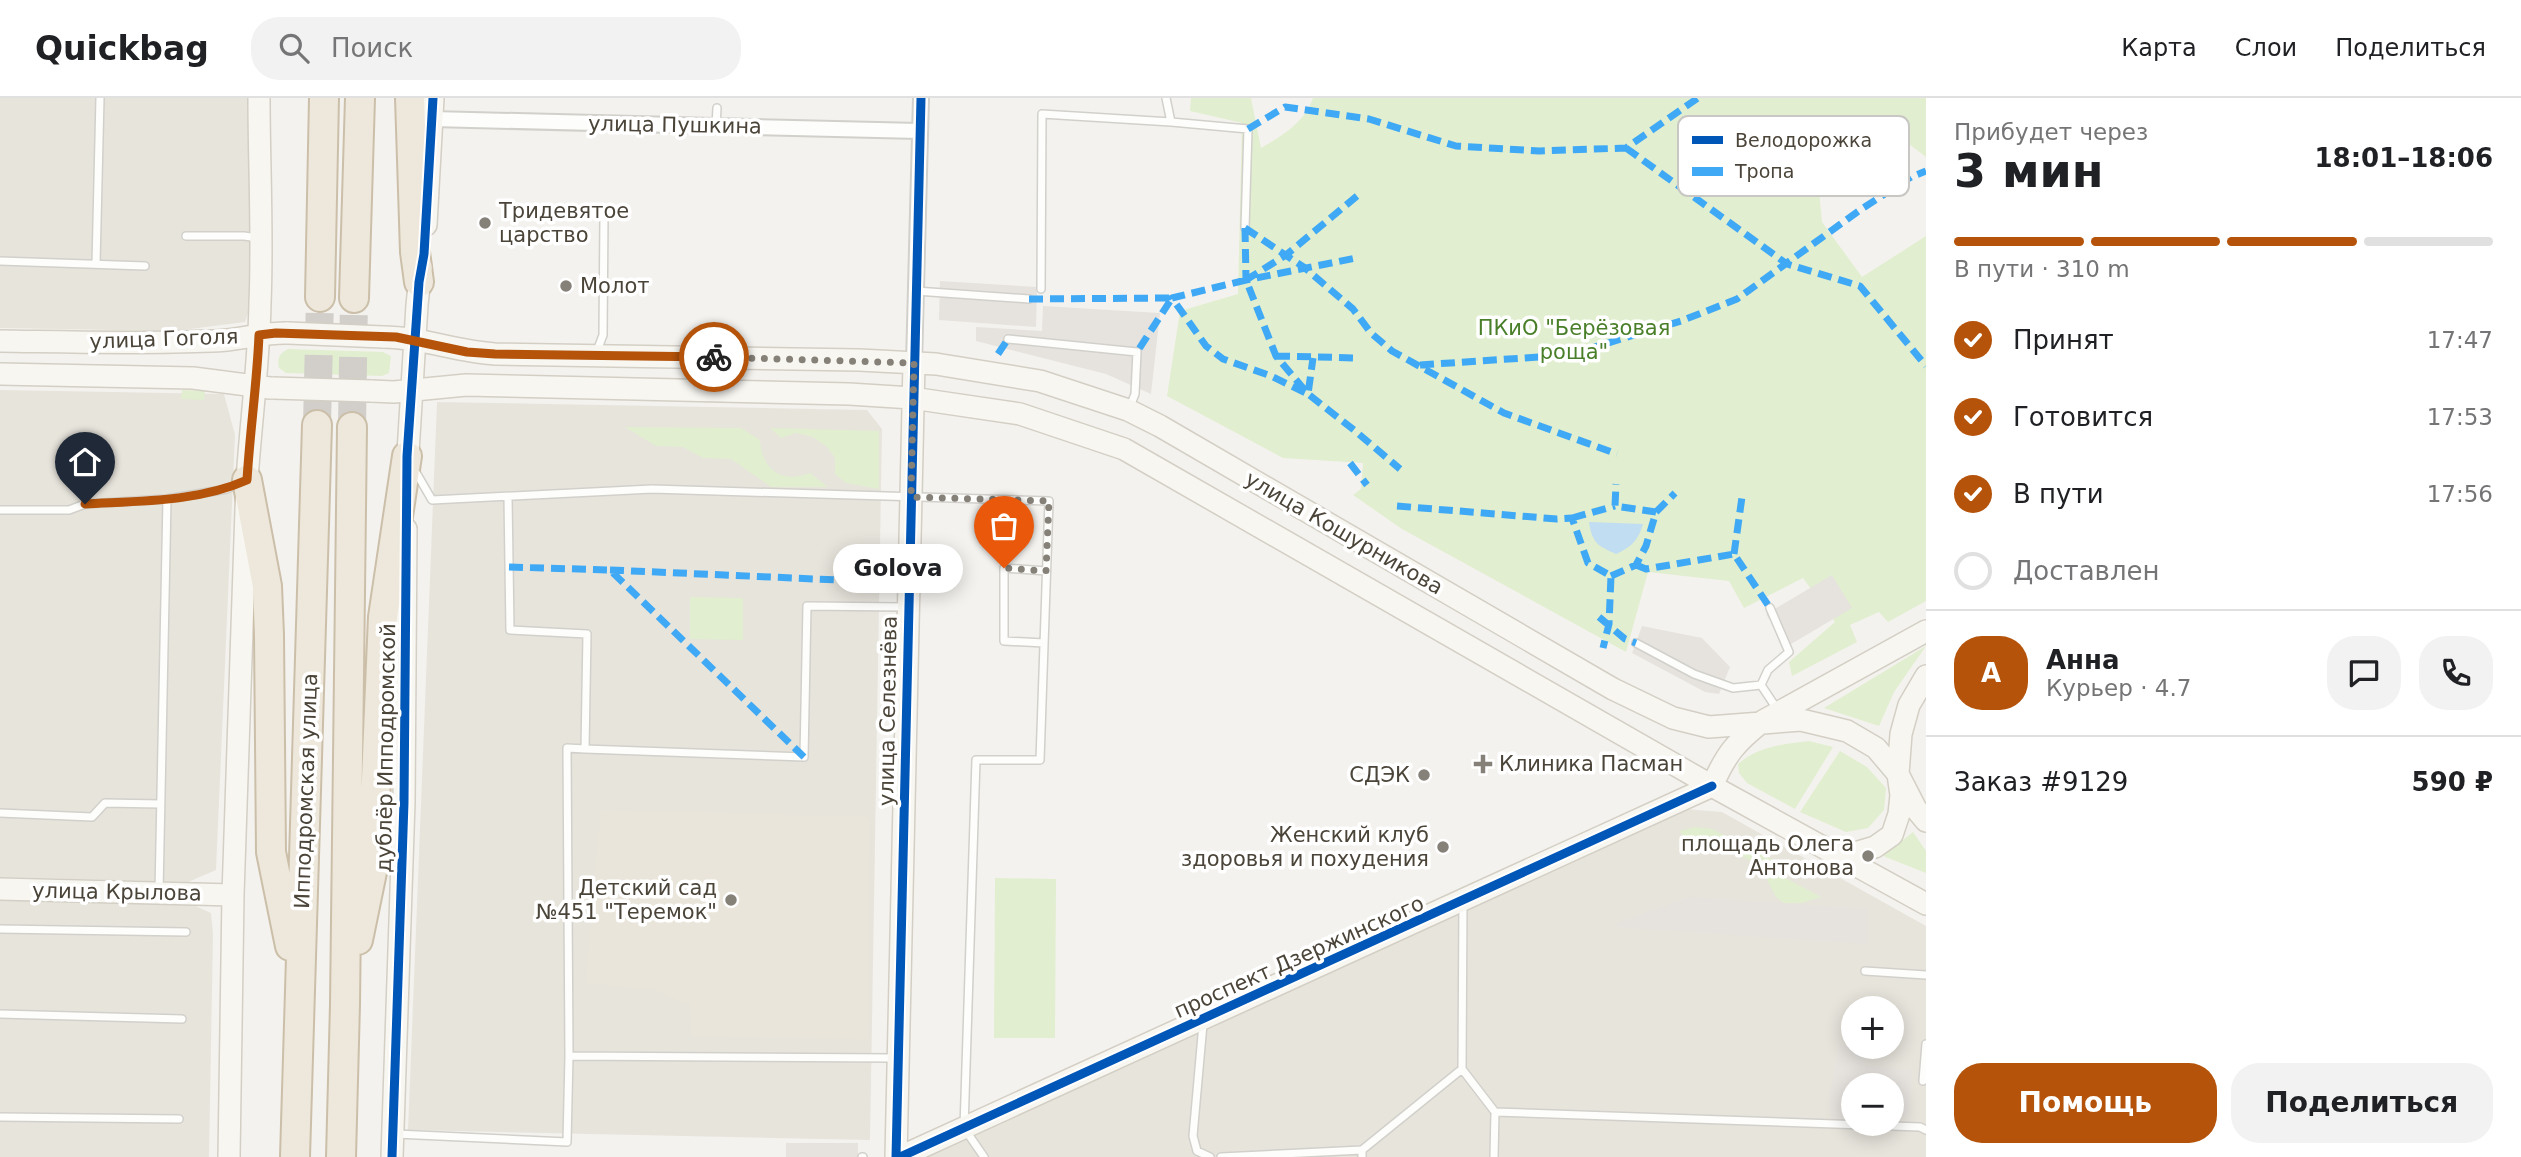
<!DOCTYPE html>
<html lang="ru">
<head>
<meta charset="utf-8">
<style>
  :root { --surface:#fff; --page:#f2f2f2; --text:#202124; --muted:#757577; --line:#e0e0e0; --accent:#b45309 }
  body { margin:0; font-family:"DejaVu Sans",sans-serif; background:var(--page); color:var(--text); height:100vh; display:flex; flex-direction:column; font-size:26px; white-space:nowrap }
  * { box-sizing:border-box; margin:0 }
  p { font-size:23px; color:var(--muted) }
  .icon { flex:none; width:38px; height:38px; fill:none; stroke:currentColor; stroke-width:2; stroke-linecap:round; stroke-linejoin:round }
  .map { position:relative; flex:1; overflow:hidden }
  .sheet { display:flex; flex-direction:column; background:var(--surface); width:595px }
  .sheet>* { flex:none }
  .fabs { position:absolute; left:1841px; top:898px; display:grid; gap:14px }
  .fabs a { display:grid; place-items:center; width:63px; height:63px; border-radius:50%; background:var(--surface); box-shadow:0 4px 18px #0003; font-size:35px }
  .pin { position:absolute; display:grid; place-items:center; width:60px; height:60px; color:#fff; margin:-72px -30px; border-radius:50% 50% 50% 0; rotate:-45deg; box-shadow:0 0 7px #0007 }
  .pin .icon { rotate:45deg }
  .courier { position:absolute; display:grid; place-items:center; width:70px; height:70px; margin:-35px; border:5px solid #b45309; border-radius:50%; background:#fff; color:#222; box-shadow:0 2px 9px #0007 }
  .bubble { position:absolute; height:49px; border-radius:24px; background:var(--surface); box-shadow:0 4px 18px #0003; font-size:23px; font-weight:600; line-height:49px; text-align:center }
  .headline em { font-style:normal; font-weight:600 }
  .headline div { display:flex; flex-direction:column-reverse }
  .headline { display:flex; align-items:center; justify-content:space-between; height:119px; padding:0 28px }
  h1 { font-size:46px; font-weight:600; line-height:52px }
  .bar { display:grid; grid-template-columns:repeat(4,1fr); gap:10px 7px; align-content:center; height:84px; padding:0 28px }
  .bar i { height:9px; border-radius:5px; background:var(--line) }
  .bar .selected { background:var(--accent) }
  .bar p { grid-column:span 4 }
  .line { display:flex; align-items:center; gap:18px; padding:0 28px; border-top:2px solid var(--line) }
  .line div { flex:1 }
  .round { display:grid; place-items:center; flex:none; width:74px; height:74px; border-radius:28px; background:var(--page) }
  ol { padding:0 28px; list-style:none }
  li { display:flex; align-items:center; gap:21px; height:77px }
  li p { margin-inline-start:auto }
  li .icon { padding:7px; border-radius:50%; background:var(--accent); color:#fff; stroke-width:4 }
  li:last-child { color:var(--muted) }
  li i { width:38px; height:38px; border:4px solid var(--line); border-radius:50% }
  .action { display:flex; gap:14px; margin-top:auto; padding:14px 28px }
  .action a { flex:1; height:80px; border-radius:28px; background:var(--accent); color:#fff; font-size:28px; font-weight:600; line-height:80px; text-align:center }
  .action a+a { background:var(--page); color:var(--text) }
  header { display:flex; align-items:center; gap:42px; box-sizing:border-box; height:98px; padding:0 35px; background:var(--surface); border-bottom:2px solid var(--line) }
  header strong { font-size:33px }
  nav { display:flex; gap:38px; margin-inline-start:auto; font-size:24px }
  .search { width:490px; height:63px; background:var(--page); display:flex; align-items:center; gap:18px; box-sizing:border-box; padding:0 24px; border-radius:28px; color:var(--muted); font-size:26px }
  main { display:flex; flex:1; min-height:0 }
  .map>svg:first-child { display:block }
  .residential { fill:#e7e4dc; fill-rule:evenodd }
  .education { fill:#eae5da }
  .green { fill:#e1eecf }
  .parking { fill:#e6e3df }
  .water { fill:#c0ddf1 }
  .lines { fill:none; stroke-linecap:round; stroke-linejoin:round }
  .highway-tunnel { stroke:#d2cfca; stroke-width:28; stroke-dasharray:28 14; stroke-linecap:butt }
  .lane-casing { stroke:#d2d0cb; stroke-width:10 }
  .street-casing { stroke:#d2d0cb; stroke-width:18 }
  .secondary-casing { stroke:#d3cfc5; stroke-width:24 }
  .highway-casing { stroke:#ccbfa9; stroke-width:32 }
  .lane { stroke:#fdfdfc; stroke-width:7 }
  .street { stroke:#fdfdfc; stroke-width:14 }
  .secondary { stroke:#f7f6f1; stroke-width:21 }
  .highway { stroke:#ede8db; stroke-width:28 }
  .secondary-bridge-casing { stroke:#d3cfc5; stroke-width:24; stroke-linecap:butt }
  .secondary-bridge { stroke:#f7f6f1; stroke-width:21 }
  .quiet { stroke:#3fa9f5; stroke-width:7; stroke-dasharray:14 7; stroke-linecap:butt }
  .cycleway-casing { stroke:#fff; stroke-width:13 }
  .cycleway { stroke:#0057b8; stroke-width:9 }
  .done { stroke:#868178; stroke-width:7; stroke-dasharray:0 12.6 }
  .route { stroke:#b45309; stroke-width:9 }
  .poi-dot { fill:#868178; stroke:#fff; stroke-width:2.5 }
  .labels { text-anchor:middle; stroke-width:7; stroke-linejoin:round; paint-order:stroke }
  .street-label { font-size:21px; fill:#4b4439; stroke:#fff }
  .poi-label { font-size:21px; fill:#4b4439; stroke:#fff; text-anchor:end }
  .park-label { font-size:21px; fill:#4a7f2a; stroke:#fff }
  .key { fill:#fff; stroke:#c9c7c4; stroke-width:2 }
  .key-label { font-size:19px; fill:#4b4439 }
</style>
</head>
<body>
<header>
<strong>Quickbag</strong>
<div class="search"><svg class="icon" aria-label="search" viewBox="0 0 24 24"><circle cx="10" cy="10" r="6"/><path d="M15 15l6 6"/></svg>Поиск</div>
<nav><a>Карта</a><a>Слои</a><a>Поделиться</a></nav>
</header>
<main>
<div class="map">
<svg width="1926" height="1059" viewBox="0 0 1926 1059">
  <rect width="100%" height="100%" fill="#f4f2ee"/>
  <path class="residential" d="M0,0H255L253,201L245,224L174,233L0,230Z
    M0,292L224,296L235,337L216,772L188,784L0,779Z
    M437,304L867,312L882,331L870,1042L408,1032Z
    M1686,711L1722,714L1926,828V1059H916ZM1853,910H1892V948H1853ZM1853,987H1892V1026H1853Z
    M0,801L191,806L211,815L213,836L209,1059H0Z"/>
  <path class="education" d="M601,712L869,719L868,941L691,939L690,905L680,903L652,891L586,885Z"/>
  <path class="green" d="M1191,0H1251L1261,50C1282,38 1305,24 1313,0H1926V59L1905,43L1880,44L1817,71L1822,124L1862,179L1926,138V503L1888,524L1879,514L1850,527L1857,544L1792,578L1789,564L1835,524L1803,480L1744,510L1729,483L1648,474L1626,554L1402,431L1353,397L1361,391L1363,365L1283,360L1167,298L1180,213L1238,196L1242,25L1190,13Z
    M288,251L383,254L391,258L389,275L382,278L286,275L279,270C277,260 279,256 288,251Z
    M182,292L205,293L204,302L181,301Z
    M625,329L741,330L760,342C762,372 781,386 810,375L828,389H771L731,361L703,360L683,349L656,348Z
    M770,330L879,333V391L846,385L835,376V360L827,349L813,339L796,335L781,340Z
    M690,499L743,500V542L690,541Z
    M1926,548L1894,594L1879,628L1824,610Z
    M1809,643L1833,649L1795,711L1747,685L1739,675L1738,666C1758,648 1784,646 1809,643Z
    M1840,653L1867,669L1886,690L1884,712L1868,730L1846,734L1800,714Z
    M1695,729L1712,731L1772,761L1776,775L1821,799L1801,805H1784L1776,799L1760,768L1706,739L1696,738L1684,742L1680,733Z
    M1913,734L1926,753V775L1883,758Z
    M995,780L1056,781L1055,940H994Z"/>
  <path class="parking" d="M940,183L1037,189L1036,229L939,222Z
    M1043,208L1160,215L1151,296L1106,276L976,243V229L1042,233Z
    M1832,477L1852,510L1786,549L1766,516Z
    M1642,528L1702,540L1730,569L1719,596L1705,594L1632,555Z
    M1690,799L1868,811V846L1615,829V826Z
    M1840,947L1864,949L1863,968L1912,972L1909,1016L1892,1025V987H1853V1023L1831,1021L1829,998Z
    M786,1045H858V1059H786Z"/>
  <path class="water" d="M1589,424L1643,426C1638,443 1631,449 1616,456C1598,448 1592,445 1589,424Z"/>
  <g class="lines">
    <path class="highway-tunnel" d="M317,327L320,199
      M352,329L354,200"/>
    <g class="lane-casing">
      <path id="lane" d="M1166,0L1171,24L1248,31L1245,130
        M716,28L717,10
        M186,138H244L258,140
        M0,163L145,168
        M96,166L100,0
        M1041,191L1042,16L1171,24
        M916,193L1029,201
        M1008,241L1137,254L1135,296L1129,311
        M597,253L603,237L604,118
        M414,371L432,402L652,391L1049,403L1040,662H976L964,1030L984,1059
        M508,399L510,532L587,536L585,651L804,659L807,508L905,509
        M0,412H69L85,406L167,401L227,391L241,385
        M1044,545L1004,543V470L1046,473
        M1636,545L1694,576L1733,590L1761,587L1768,572L1789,554L1770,510
        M1761,587L1777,611
        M0,715L92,719L105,705L160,706
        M159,794L167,401
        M1463,804L1462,971L1495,1014L1920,1029L1926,1032
        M0,831L186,834
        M1865,873L1926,877
        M0,916L182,921
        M1203,926L1193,1038L1197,1053L1210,1059
        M569,958L894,960
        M1923,983L1926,946
        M0,1019L179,1021
        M396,1036L567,1044L569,958L567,650L585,651
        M862,1059H863
        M1221,1059L1362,1052
        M1362,1059V1052L1462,971
        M1494,1059L1495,1014"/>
    </g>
    <g class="street-casing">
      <path id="street" d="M432,21L919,33
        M914,265L921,0"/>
    </g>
    <g class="secondary-casing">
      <path id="secondary" d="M426,127L433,0
        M383,239C421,239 457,254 495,256L859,262L936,266L1040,283L1128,312L1160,328L1613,591L1673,620L1709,629L1801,622L1847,633L1876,650L1898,676L1901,697L1899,716L1892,737L1875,749L1841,759
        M0,243C71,244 142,246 212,243C238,243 262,234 288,235
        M0,276L193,280L270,290
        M371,293L394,294L466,287L849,296L912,300L1020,316L1124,351L1712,688L1926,806
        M407,371L417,207L421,169
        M1926,578L1909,607L1901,636L1898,676L1916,711L1926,723
        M1712,688C1726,656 1736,644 1763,623L1926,533
        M0,791L233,797
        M229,1059L233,797L247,382C251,322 259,264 260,205C263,136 259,68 259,0
        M392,1059L404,704L406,431
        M896,1059L914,265
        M900,1059L1712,688"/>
    </g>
    <g class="highway-casing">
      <path id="highway" d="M410,0L415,154L419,184
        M320,199L324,0
        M354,200L360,0
        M247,382L267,488L269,537L271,754L290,848
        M358,842L372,774L383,519L407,358
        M295,1059L317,327
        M341,1059L345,906L352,329"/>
    </g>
    <use href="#lane" class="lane"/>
    <use href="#street" class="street"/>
    <use href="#secondary" class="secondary"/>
    <use href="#highway" class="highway"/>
    <g class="secondary-bridge-casing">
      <path id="secondary-bridge" d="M288,235L383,239
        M273,290L371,293"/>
    </g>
    <use href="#secondary-bridge" class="secondary-bridge"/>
    <path class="quiet" d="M1248,31L1285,9L1369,21L1456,48L1539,53L1626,50L1698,0
      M1626,50L1787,166L1860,188L1926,268
      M1357,98L1286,157L1246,182L1276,258L1308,296L1354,332L1400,371
      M1245,130L1305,170L1353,211L1371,235L1392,253L1504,315L1617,356
      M1245,130L1246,182L1356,160
      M1246,182L1172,200L1206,248L1223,261L1271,278L1308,296L1313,260
      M1029,201L1172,200L1137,254
      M998,256L1008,241
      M1276,258L1358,260
      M1420,267L1568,257L1681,223L1737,201L1860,112L1911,79L1926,73
      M1350,365L1367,387
      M1397,408L1557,421L1572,420L1588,465L1611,478L1609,526L1603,550
      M1656,414L1675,395
      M1572,420L1615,408
      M1734,456L1742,399
      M1636,467L1646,471L1734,456L1770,510
      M509,469L610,472L804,659
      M610,472L884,484
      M1611,478L1636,467L1646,448L1656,414L1615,408L1616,386
      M1599,519L1625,541L1636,545"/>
    <g class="cycleway-casing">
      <path id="cycleway" d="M392,1059L404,704L407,358L419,184L424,156L433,0
        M896,1059L921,0
        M900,1059L1712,688"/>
    </g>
    <use href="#cycleway" class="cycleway"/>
  </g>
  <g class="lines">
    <path class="done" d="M714,259L914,265L911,399L1049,403L1046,473L1004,470"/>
    <path class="route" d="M85,406C138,403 198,404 247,382C250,333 257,285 259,237L276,235L396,239L467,254L495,256L714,259"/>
  </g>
  <g class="poi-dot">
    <circle cx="485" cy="125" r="7"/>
    <circle cx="566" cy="188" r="7"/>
    <path d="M1479.5 655.5h7v7h7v7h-7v7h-7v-7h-7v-7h7z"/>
    <circle cx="1424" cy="677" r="7"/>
    <circle cx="1443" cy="749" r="7"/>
    <circle cx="1868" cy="758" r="7"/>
    <circle cx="731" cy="802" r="7"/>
  </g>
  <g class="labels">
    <g class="street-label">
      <text transform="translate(675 27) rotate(1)" y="7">улица Пушкина</text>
      <text transform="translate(164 241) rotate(-2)" y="7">улица Гоголя</text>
      <text transform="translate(1344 435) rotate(30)" y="7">улица Кошурникова</text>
      <text transform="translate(888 613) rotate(-89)" y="7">улица Селезнёва</text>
      <text transform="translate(386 650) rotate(-89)" y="7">дублёр Ипподромской</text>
      <text transform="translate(306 693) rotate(-88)" y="7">Ипподромская улица</text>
      <text transform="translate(117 794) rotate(1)" y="7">улица Крылова</text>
      <text transform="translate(1299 859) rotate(-24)" y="7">проспект Дзержинского</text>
    </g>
    <g class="poi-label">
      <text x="499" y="120" text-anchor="start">Тридевятое<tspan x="499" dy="24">царство</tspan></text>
      <text x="580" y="195" text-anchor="start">Молот</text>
      <text x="1499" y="673" text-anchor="start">Клиника Пасман</text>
      <text x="1410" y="684">СДЭК</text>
      <text x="1429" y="744">Женский клуб<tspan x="1429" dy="24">здоровья и похудения</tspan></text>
      <text x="1854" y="753">площадь Олега<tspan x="1854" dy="24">Антонова</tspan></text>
      <text x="717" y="797">Детский сад<tspan x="717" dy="24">№451 "Теремок"</tspan></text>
    </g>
    <g class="park-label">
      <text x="1574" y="237">ПКиО "Берёзовая<tspan x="1574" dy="24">роща"</tspan></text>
    </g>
  </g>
  <rect x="1678" y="18" width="231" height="80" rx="10" class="key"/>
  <rect x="1692" y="38" width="31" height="8" fill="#0057b8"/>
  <rect x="1692" y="69" width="31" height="9" fill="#3fa9f5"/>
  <g class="key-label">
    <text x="1735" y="49">Велодорожка</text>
    <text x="1735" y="80">Тропа</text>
  </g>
</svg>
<div class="fabs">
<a>+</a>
<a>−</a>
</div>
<div class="pin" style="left:1004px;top:470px;background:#ea580c"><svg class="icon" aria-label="bag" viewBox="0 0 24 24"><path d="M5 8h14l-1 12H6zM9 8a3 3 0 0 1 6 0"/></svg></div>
<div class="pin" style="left:85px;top:406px;background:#1f2937"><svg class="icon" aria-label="home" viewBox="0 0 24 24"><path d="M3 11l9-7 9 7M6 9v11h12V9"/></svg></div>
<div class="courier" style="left:714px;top:259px"><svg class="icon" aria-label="bike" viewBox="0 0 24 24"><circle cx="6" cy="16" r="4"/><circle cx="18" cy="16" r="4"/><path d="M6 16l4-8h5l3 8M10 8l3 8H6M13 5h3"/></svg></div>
<div class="bubble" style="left:833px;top:446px;width:130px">Golova</div>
</div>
<section class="sheet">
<div class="headline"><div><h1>3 мин</h1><p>Прибудет через</p></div><em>18:01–18:06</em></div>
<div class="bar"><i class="selected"></i><i class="selected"></i><i class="selected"></i><i></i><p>В пути · 310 m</p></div>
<ol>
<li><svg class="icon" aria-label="check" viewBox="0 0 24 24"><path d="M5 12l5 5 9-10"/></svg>Принят<p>17:47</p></li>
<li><svg class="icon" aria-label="check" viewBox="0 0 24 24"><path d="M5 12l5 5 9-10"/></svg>Готовится<p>17:53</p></li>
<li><svg class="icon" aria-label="check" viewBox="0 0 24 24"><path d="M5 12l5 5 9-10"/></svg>В пути<p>17:56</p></li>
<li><i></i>Доставлен</li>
</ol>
<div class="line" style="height:126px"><b class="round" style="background:var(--accent);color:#fff">А</b><div><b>Анна</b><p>Курьер · 4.7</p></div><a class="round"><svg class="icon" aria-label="chat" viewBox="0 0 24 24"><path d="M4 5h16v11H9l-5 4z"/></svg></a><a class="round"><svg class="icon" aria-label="phone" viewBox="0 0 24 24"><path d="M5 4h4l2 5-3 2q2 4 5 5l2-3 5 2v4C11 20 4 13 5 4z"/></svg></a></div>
<div class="line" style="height:91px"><div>Заказ #9129</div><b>590 ₽</b></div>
<div class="action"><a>Помощь</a><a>Поделиться</a></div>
</section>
</main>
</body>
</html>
